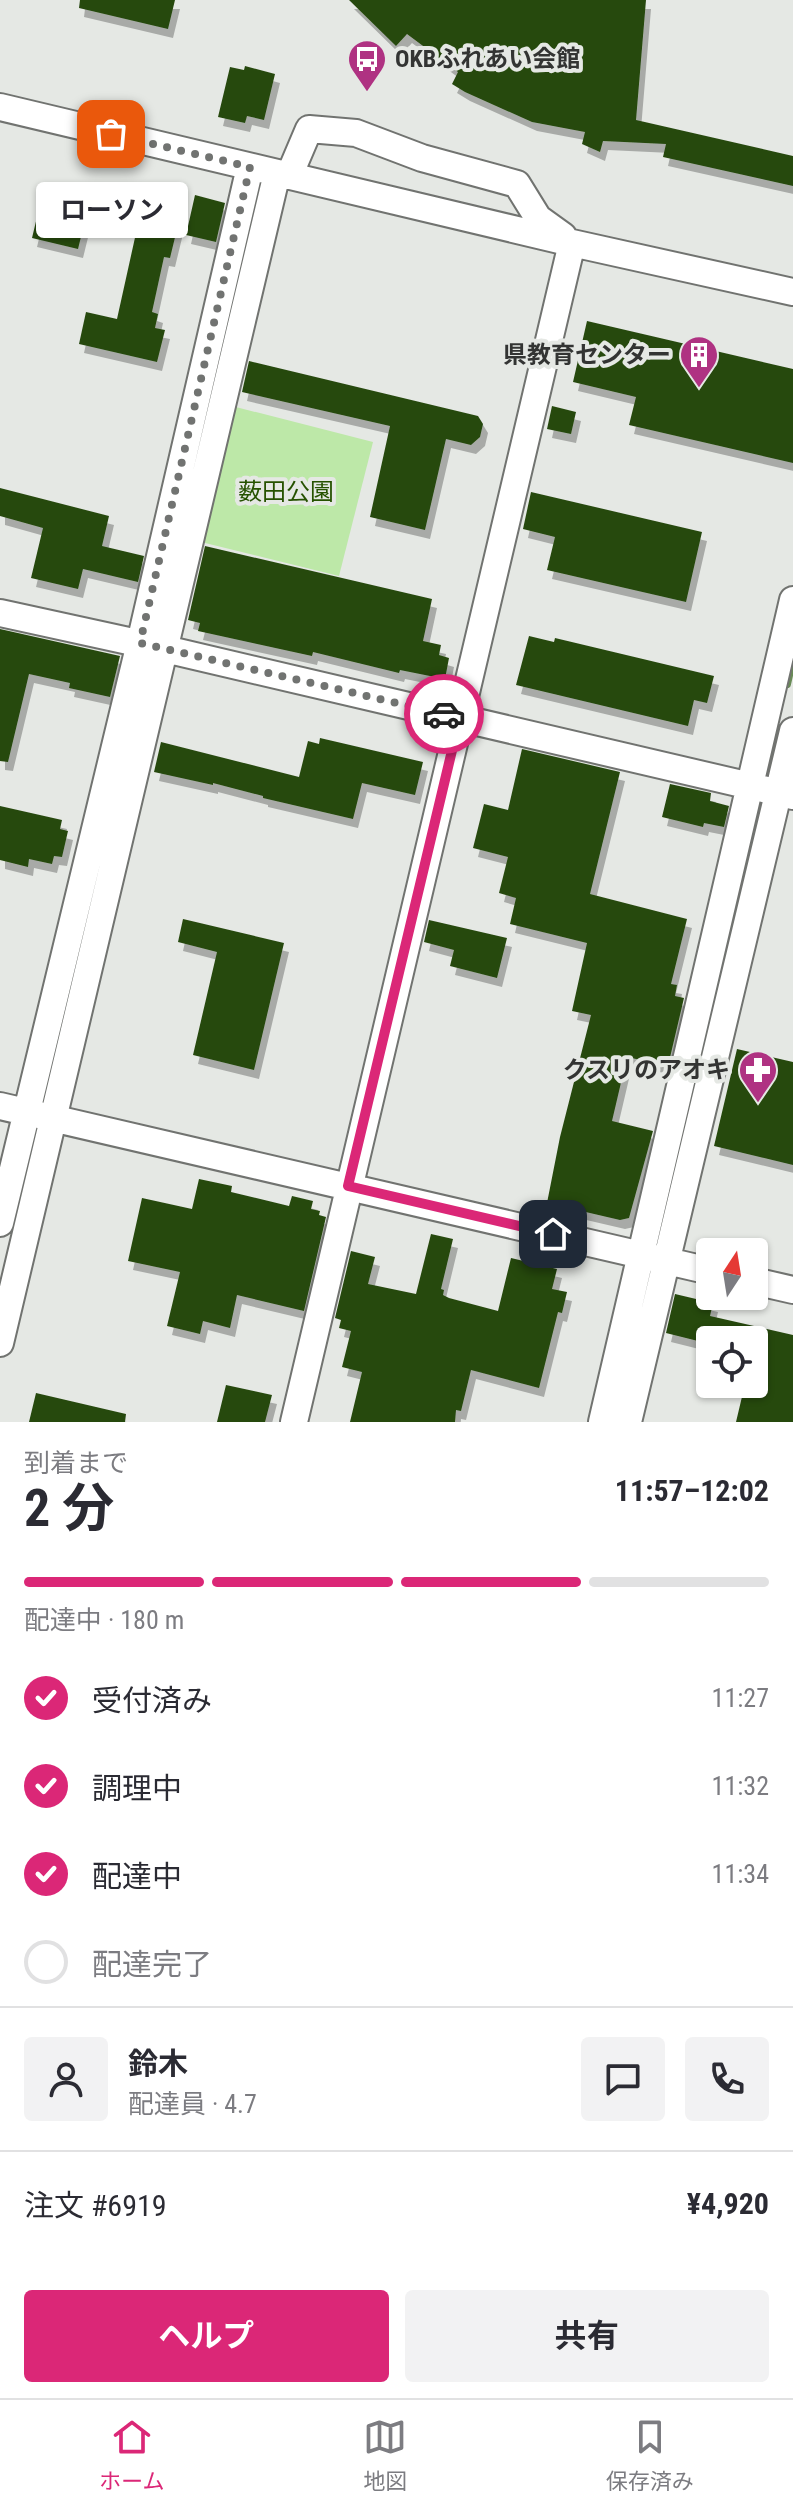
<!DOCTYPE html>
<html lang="ja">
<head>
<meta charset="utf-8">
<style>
  :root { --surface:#fff; --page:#f2f2f3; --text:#2b2b33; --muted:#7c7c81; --line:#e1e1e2; --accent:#db2777 }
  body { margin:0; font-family:"Roboto Condensed","Noto Sans JP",sans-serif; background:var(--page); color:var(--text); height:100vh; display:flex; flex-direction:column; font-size:30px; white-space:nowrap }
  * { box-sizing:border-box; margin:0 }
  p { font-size:26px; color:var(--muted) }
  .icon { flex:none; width:44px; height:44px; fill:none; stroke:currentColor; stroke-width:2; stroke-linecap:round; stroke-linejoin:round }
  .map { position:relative; height:1422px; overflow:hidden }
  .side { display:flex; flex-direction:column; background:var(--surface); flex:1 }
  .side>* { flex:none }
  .needle { width:52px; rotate:12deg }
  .buttons { position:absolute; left:696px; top:1238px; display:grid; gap:16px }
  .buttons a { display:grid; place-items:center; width:72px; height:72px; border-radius:8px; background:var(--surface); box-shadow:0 2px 6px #0004; font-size:40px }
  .pin { position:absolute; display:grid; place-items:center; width:68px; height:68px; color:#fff; margin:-34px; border-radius:16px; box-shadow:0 4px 12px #0006 }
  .courier { position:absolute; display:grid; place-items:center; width:80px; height:80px; margin:-40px; border:6px solid #db2777; border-radius:50%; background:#fff; color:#222; box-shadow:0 2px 10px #0007 }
  .bubble { position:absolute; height:56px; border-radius:8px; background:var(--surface); box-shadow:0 2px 6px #0004; font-size:26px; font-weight:700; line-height:56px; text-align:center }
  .head em { font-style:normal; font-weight:700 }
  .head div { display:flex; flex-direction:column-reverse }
  .head { display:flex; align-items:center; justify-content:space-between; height:136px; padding:0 24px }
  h1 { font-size:52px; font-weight:700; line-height:60px }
  .bar { display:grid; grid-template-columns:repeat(4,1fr); gap:12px 8px; align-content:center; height:96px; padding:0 24px }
  .bar i { height:10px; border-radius:6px; background:var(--line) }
  .bar .selected { background:var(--accent) }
  .bar p { grid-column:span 4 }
  .line { display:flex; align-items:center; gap:20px; padding:0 24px; border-top:2px solid var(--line) }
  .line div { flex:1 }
  .round { display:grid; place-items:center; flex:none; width:84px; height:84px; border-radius:8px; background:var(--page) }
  ol { padding:0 24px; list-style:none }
  li { display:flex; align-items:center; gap:24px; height:88px }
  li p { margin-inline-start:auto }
  li .icon { padding:8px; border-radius:50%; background:var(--accent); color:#fff; stroke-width:4 }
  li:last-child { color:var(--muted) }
  li i { width:44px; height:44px; border:4px solid var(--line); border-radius:50% }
  .button { display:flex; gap:16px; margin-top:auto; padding:16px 24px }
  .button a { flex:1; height:92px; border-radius:8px; background:var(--accent); color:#fff; font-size:32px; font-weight:700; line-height:92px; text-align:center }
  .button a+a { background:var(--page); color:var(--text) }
  .dock { display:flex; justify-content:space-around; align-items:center; height:112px; border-top:2px solid var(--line); background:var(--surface); font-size:22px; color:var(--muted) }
  .dock a { display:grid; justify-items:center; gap:4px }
  .dock .selected { color:var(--accent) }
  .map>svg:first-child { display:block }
  .green { fill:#bde8a8 }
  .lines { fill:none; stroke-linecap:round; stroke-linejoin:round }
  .stream { stroke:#698b57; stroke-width:8 }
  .building { fill:#274811; filter:url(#shadow) }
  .minor-casing { stroke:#717370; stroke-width:30 }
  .minor { stroke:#fff; stroke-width:26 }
  .done { stroke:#717371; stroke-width:8; stroke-dasharray:0 14.4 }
  .route { stroke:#db2777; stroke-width:10 }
  .labels { text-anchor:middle; stroke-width:8; stroke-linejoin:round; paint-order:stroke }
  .poi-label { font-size:24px; font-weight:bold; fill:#333433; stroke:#e5e8e4; text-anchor:end }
  .park-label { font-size:24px; fill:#265200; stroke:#e5e8e4 }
</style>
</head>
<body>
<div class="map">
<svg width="793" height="1422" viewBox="0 0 793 1422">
  <defs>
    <filter id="shadow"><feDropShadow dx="5" dy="9" stdDeviation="0" flood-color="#0004"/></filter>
  </defs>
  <rect width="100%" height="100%" fill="#e5e8e4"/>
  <path class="green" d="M232,406L373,442L339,576L201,542Z"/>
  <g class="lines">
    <path class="stream" d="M787,684L793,658
      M57,1045L88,914"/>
  </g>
  <path class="building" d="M80,0H175L168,29L79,8Z
    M349,0H646L636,120L793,156V186L663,157L666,144L603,141L600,152L582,144L585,132L532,122L465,92L452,84L458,72L407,34L396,46Z
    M245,66L275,74L264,120L247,116L245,123L218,117L230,67L244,70Z
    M45,184L91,196L78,249L32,238Z
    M195,195L225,203L216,242L186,235Z
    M140,215L178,225L170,258L164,257L152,312L158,314L155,328L165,330L157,362L79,344L86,312L117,319Z
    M587,321L793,369V463L629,425L636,397L573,382Z
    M249,361L478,416L483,424L480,437L471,445L446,439L425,530L370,517L390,426L242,392Z
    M552,406L576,412L571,434L547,429Z
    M0,488L109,516L102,546L144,556L138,582L83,569L78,589L31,578L43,528L0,516Z
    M531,492L702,532L686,602L547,570L555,537L523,529Z
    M205,546L432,599L423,641L441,645L439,655L449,658L445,679L400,670L399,673L313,652L312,656L198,631L200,623L188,620Z
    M0,629L120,656L110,697L69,688L70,683L29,674L8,762L0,761Z
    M529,636L554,642L555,638L714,676L707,703L694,700L688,726L516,685Z
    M320,738L423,762L415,795L362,783L353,819L263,798V796L213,783V785L154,772L161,742L299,777L308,741L319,744Z
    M522,749L620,772L590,894L687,919L671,984L677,985L675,996L684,998L668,1066L627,1057L612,1121L653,1131L629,1218L620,1220L547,1203L560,1137L591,1015L572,1011L587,943L510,924L516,898L499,893L508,857L473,848L484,804L508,810Z
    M670,784L711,793L710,801L729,806L724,827L704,823L703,827L662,817Z
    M0,806L62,820L60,829L68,831L62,857L54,856L52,864L29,859L28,867L0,860Z
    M183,919L284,943L254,1070L193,1055L217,952L178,942Z
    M429,920L507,938L497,978L450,966L454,950L424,942Z
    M737,1049L793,1062V1165L714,1146Z
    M199,1179L232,1186L231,1192L289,1206L292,1196L313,1201L311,1209L320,1211L319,1215L326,1217L304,1311L237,1295L230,1328L203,1321L200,1334L167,1326L180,1272L128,1261L142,1198L192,1209Z
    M431,1234L453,1239L441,1289L444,1290L443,1295L449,1298L498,1311L511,1258L557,1269L552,1289L567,1292L562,1313L558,1312L539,1388L471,1370L461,1411L456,1410L455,1422H350L362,1372L342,1367L351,1331L339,1328L341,1320L335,1318L351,1251L375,1257L368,1284L416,1294Z
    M675,1294L713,1303L710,1316L793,1335V1422H736L745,1384H754V1340H710V1344L666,1333Z
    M226,1385L272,1395L265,1422H217Z
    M36,1393L126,1414L125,1422H29Z"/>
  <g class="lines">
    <g class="minor-casing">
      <path id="minor" d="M0,107L572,243L793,292
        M289,176L309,129L356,133L422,158L517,184L538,218L563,236
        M0,613L165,649L793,796
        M0,1106L710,1271
        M0,1223L140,643L250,167
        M754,1281L793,1290
        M0,1343L277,173
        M294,1422L572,243
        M602,1422L793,600
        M628,1422L793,731"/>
    </g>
    <use href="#minor" class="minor"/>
  </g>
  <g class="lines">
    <path class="done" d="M111,134L250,167L140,643L444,714"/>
    <path class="route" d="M444,714L460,717L348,1186L553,1234"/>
  </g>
  <defs>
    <g id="bus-pin" transform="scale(2)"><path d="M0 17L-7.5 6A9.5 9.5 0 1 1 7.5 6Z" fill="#af3282" stroke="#e5e8e4"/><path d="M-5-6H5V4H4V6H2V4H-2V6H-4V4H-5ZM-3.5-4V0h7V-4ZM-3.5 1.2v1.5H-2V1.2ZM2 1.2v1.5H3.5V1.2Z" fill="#fff"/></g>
    <g id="building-pin" transform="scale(2)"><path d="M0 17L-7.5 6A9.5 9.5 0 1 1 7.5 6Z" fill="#af3282" stroke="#e5e8e4"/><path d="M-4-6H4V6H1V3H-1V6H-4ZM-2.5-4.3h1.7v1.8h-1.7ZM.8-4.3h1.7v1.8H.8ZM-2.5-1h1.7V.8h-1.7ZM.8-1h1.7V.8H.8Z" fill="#fff"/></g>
    <g id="pharmacy-pin" transform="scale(2)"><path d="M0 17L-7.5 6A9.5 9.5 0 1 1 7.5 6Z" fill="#af3282" stroke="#e5e8e4"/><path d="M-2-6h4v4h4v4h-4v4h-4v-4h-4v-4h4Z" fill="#fff"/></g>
  </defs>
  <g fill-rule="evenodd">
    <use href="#bus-pin" x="367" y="59"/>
    <use href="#building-pin" x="699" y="355"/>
    <use href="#pharmacy-pin" x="758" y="1070"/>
  </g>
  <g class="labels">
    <g class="poi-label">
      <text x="395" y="67" text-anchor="start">OKBふれあい会館</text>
      <text x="671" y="363">県教育センター</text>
      <text x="730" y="1078">クスリのアオキ</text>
    </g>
    <g class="park-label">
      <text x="286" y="500">薮田公園</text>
    </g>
  </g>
</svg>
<div class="buttons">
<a><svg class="needle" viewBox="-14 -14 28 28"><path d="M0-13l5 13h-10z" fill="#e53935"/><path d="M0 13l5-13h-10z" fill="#7c7c81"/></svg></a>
<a><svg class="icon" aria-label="locate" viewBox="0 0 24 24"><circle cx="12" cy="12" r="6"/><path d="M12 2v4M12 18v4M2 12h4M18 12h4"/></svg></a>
</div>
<div class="pin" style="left:111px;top:134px;background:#ea580c"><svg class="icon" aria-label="bag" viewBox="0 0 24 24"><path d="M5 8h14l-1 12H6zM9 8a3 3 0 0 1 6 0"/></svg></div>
<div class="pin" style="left:553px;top:1234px;background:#1f2937"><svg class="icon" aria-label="home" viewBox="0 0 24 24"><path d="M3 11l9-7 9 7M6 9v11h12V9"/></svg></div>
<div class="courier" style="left:444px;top:714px"><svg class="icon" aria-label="car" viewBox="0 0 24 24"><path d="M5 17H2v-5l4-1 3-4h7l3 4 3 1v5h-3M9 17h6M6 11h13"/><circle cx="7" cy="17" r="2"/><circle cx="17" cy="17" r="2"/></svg></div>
<div class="bubble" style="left:36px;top:182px;width:152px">ローソン</div>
</div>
<section class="side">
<div class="head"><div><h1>2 分</h1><p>到着まで</p></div><em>11:57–12:02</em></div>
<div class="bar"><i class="selected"></i><i class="selected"></i><i class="selected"></i><i></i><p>配達中 · 180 m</p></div>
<ol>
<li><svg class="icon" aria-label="check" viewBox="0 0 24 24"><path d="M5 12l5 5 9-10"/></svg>受付済み<p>11:27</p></li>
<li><svg class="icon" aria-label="check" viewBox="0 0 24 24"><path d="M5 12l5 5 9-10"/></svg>調理中<p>11:32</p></li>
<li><svg class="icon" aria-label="check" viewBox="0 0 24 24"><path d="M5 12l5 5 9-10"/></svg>配達中<p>11:34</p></li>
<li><i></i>配達完了</li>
</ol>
<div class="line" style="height:144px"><a class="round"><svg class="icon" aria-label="person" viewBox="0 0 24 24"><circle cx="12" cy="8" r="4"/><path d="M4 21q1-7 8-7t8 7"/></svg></a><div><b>鈴木</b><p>配達員 · 4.7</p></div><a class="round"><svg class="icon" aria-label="chat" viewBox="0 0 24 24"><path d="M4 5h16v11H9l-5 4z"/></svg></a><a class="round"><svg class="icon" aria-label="phone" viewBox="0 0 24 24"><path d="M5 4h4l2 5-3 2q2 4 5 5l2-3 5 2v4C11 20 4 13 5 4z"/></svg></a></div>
<div class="line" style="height:104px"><div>注文 #6919</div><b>¥4,920</b></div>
<div class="button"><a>ヘルプ</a><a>共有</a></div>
</section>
<nav class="dock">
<a class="selected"><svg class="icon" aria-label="home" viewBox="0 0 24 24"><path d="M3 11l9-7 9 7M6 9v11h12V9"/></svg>ホーム</a>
<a><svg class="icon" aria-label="map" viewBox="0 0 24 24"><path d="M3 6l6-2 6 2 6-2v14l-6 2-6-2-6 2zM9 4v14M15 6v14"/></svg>地図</a>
<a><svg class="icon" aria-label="saved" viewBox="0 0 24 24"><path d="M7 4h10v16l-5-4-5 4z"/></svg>保存済み</a>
</nav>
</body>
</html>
